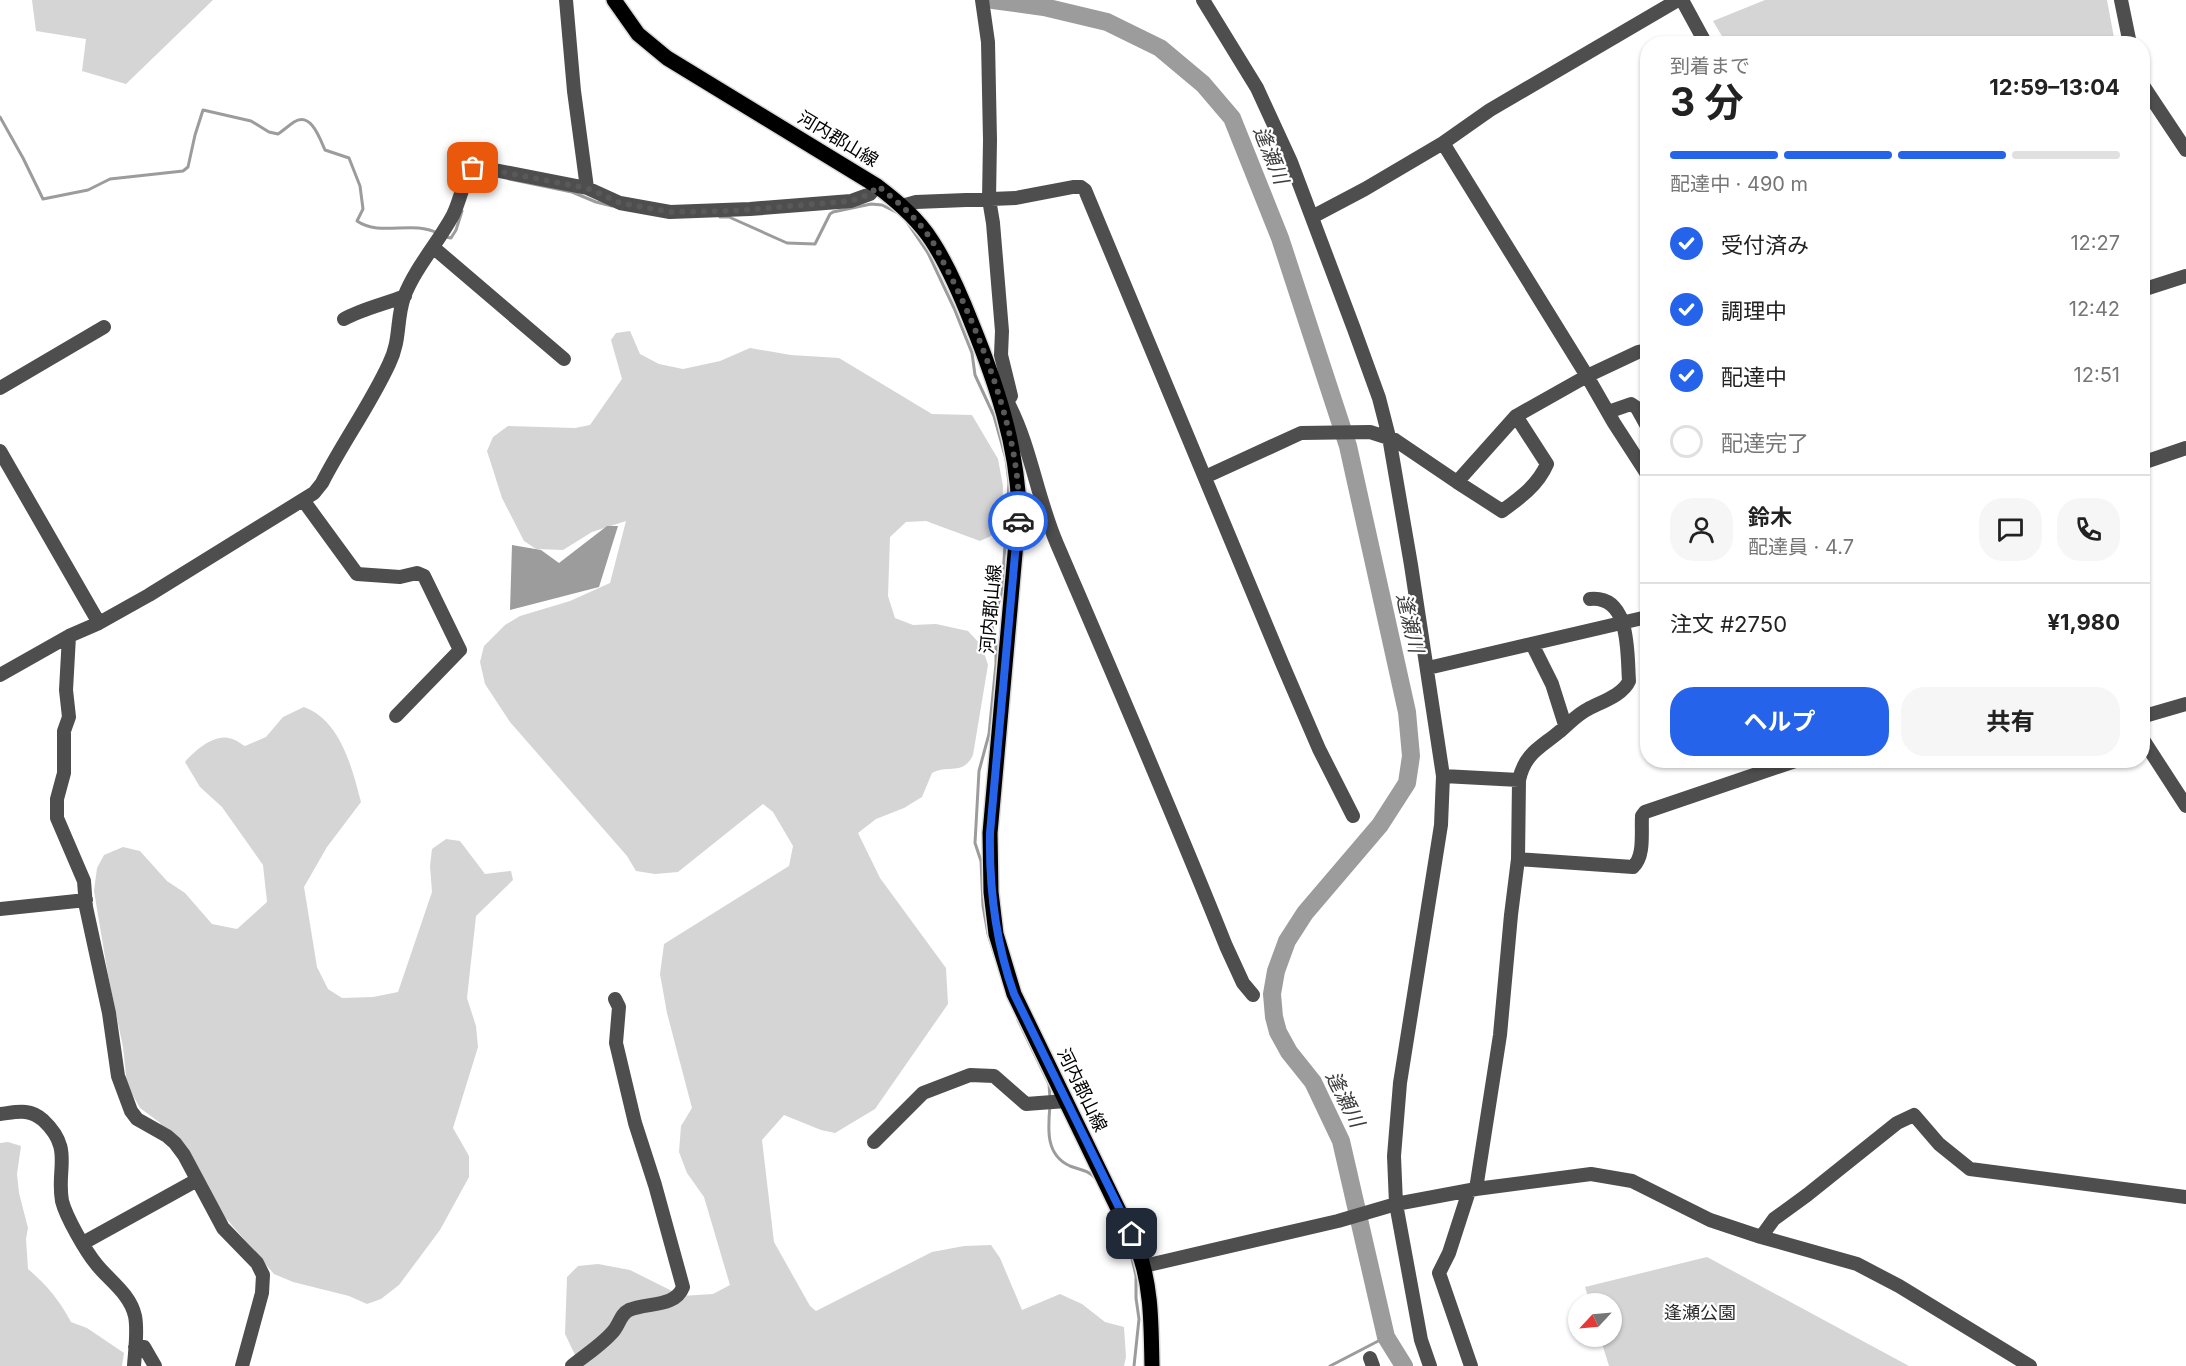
<!DOCTYPE html>
<html lang="ja">
<head>
<meta charset="utf-8">
<style>
  :root { --surface:#fff; --page:#f6f6f6; --text:#222; --muted:#767676; --line:#e0e0e0; --accent:#2563eb }
  body { margin:0; font-family:Inter,"Noto Sans JP",sans-serif; background:var(--page); color:var(--text); height:100vh; display:flex; flex-direction:column; font-size:22px; white-space:nowrap }
  * { box-sizing:border-box; margin:0 }
  p { font-size:20px; color:var(--muted) }
  .icon { flex:none; width:33px; height:33px; fill:none; stroke:currentColor; stroke-width:2; stroke-linecap:round; stroke-linejoin:round }
  .map { position:relative; flex:1; overflow:hidden }
  .panel { position:absolute; left:1640px; top:36px; width:510px; height:732px; display:flex; flex-direction:column; background:var(--surface); border-radius:24px; box-shadow:0 2px 4px #0004 }
  .panel>* { flex:none }
  .needle { width:39px; rotate:244deg }
  .controls { position:absolute; left:1568px; top:1293px; display:grid; gap:12px }
  .controls a { display:grid; place-items:center; width:54px; height:54px; border-radius:50%; background:var(--surface); box-shadow:0 2px 4px #0004; font-size:30px }
  .pin { position:absolute; display:grid; place-items:center; width:51px; height:51px; color:#fff; margin:-26px; border-radius:12px; box-shadow:0 3px 9px #0006 }
  .courier { position:absolute; display:grid; place-items:center; width:60px; height:60px; margin:-30px; border:4px solid #2563eb; border-radius:50%; background:#fff; color:#222; box-shadow:0 2px 8px #0007 }
  .summary em { font-style:normal; font-weight:700 }
  .summary div { display:flex; flex-direction:column-reverse }
  .summary { display:flex; align-items:center; justify-content:space-between; height:102px; padding:0 30px }
  h1 { font-size:39px; font-weight:700; line-height:45px }
  .bar { display:grid; grid-template-columns:repeat(4,1fr); gap:9px 6px; align-content:center; height:72px; padding:0 30px }
  .bar i { height:8px; border-radius:4px; background:var(--line) }
  .bar .selected { background:var(--accent) }
  .bar p { grid-column:span 4 }
  .line { display:flex; align-items:center; gap:15px; padding:0 30px; border-top:2px solid var(--line) }
  .line div { flex:1 }
  .round { display:grid; place-items:center; flex:none; width:63px; height:63px; border-radius:24px; background:var(--page) }
  ol { padding:0 30px; list-style:none }
  li { display:flex; align-items:center; gap:18px; height:66px }
  li p { margin-inline-start:auto }
  li .icon { padding:6px; border-radius:50%; background:var(--accent); color:#fff; stroke-width:4 }
  li:last-child { color:var(--muted) }
  li i { width:33px; height:33px; border:3px solid var(--line); border-radius:50% }
  .button { display:flex; gap:12px; margin-top:auto; padding:12px 30px }
  .button a { flex:1; height:69px; border-radius:24px; background:var(--accent); color:#fff; font-size:24px; font-weight:700; line-height:69px; text-align:center }
  .button a+a { background:var(--page); color:var(--text) }
  .map>svg:first-child { display:block }
  .green { fill:#d5d5d5 }
  .water { fill:#9c9c9c }
  .lines { fill:none; stroke-linecap:round; stroke-linejoin:round }
  .stream { stroke:#9c9c9c; stroke-width:3 }
  .river { stroke:#9c9c9c; stroke-width:18 }
  .major-casing { stroke:#dbdbdb; stroke-width:18 }
  .minor { stroke:#4e4e4e; stroke-width:14 }
  .major { stroke:#000; stroke-width:15 }
  .done { stroke:#595959; stroke-width:6; stroke-dasharray:0 10.8 }
  .route { stroke:#2563eb; stroke-width:8 }
  .labels { text-anchor:middle; stroke-width:4.5; stroke-linejoin:round; paint-order:stroke }
  .street-label { font-size:18px; fill:#000; stroke:#fff }
  .park-label { font-size:18px; fill:#2c2c2c; stroke:#fff }
  .water-label { font-size:20px; font-style:italic; fill:#3d3d3d; stroke:#fff }
</style>
</head>
<body>
<div class="map">
<svg width="2186" height="1366" viewBox="0 0 2186 1366">
  <rect width="100%" height="100%" fill="#fff"/>
  <path class="green" d="M32,0H213L126,84L82,71L86,39L36,31Z
    M1765,0H2107L2115,43H1726L1713,21Z
    M630,331L640,354L659,364L683,369L720,361L750,348L791,355L839,358L932,414L972,415L998,459L1003,486L1002,518L993,535L980,541L926,521L906,522L890,537L888,596L895,618L913,625L936,624L968,631L982,646L988,665L973,755C963,776 949,764 932,773L922,797L904,808L876,819L858,833L880,878L946,968L948,1004L875,1109L835,1133L821,1130L784,1115L762,1140L774,1242L810,1306L816,1311L932,1252L964,1246L991,1245L1000,1258L1022,1310L1060,1294L1082,1304L1105,1322L1124,1327L1126,1357L1124,1366H585L577,1359L565,1334L567,1277L578,1266L598,1264L630,1270L682,1296L713,1294L730,1285L704,1197L687,1173L679,1152L681,1126L692,1108L667,1013L660,974L664,944L789,866L793,846L773,812L763,804L678,872L655,874L636,871L627,856L510,722L485,684L480,662L484,646L505,625L520,616L570,601L610,583L626,521L592,532L563,550L536,549L524,541L502,498L487,451L493,437L508,426L575,428L590,425L622,379L611,340L616,333Z
    M304,707C341,721 352,768 361,802L327,847L304,887L317,967L328,989L342,998L373,997L398,992L432,892L430,866L432,849L446,839L460,841L485,874L511,871L513,880L476,916L467,998L476,1026L478,1047L453,1128L469,1156V1177L440,1230L399,1285L381,1299L367,1304L349,1296L293,1282L274,1274L224,1216L175,1140L159,1122L140,1108L127,1085L123,1047L108,975L94,891L97,868L104,855L123,847L140,851L167,881L185,893L212,924L237,929L267,902L263,865L222,807L200,787L185,762C195,750 216,732 232,739C237,740 241,744 245,746L266,737L283,717Z
    M8,1142L21,1146L17,1174L19,1193L28,1228L26,1239L28,1269C46,1284 60,1301 71,1322L87,1328L124,1353L122,1366H0V1143Z
    M1707,1257L1909,1366H1609L1600,1337L1611,1336V1304L1590,1303L1585,1287Z"/>
  <path class="water" d="M607,526H618L599,587L510,610L512,545L541,550L559,563Z"/>
  <g class="lines">
    <path class="stream" d="M0,117L23,158L43,199L88,190L110,179L183,171L188,167L195,135L203,110L251,121L269,132L278,134C284,130 288,126 294,122C311,111 320,139 325,150L349,158L360,186L363,209L357,221C380,237 413,220 437,233
      M509,179L572,192L596,202L612,206
      M720,217H729L787,243L815,244L830,214L833,212L871,204L882,205L898,213
      M907,222L928,253L954,308L972,353L975,375L994,416L1006,459L1009,483L1002,591L992,626L996,645V664L989,734L979,771L975,843L981,861L983,906L988,934L1007,994
      M445,237L451,238L456,230L462,211
      M1018,1020L1049,1084L1050,1099
      M1050,1105C1048,1128 1045,1155 1070,1166C1080,1170 1088,1170 1095,1178
      M1120,1230L1131,1254L1136,1276V1298L1139,1319L1134,1366
      M1330,1366L1386,1337"/>
    <path class="river" d="M993,0L1044,7L1107,22L1160,48L1203,84L1232,118L1280,238L1348,446L1407,712L1411,756L1407,783L1380,825L1305,913L1287,941L1276,971L1272,994L1274,1017L1278,1032L1289,1052L1313,1082L1341,1141L1386,1337L1404,1366"/>
    <g class="major-casing">
      <path id="major" d="M614,0L638,34L667,58L877,186C898,202 918,219 932,241C949,267 961,296 972,324C996,383 1017,445 1019,509L990,833L991,892L996,934L1014,994L1138,1250C1152,1287 1151,1327 1152,1366"/>
    </g>
    <path class="minor" d="M566,0L574,91L587,188
      M982,0L988,42L990,140L989,199L993,223L1002,331L1001,355L1011,396L1002,408
      M1203,0L1257,88L1291,162L1354,329L1379,398L1389,437L1411,565L1443,776L1441,825L1400,1083L1394,1156L1396,1204L1421,1340L1430,1366
      M1682,0L1706,44
      M2121,0L2130,44
      M2142,84L2186,150
      M1443,143L1587,376L1614,423L1647,474
      M902,206L916,202L1016,198L1073,187H1081L1085,190L1282,663L1319,749L1353,816
      M1312,217L1365,189L1443,143L1490,110L1678,0
      M434,248L564,359
      M2142,290L2186,276
      M344,319C362,309 385,304 405,296
      M0,388L104,327
      M1008,403C1031,447 1037,498 1057,544C1114,677 1172,811 1226,946L1243,983L1253,995
      M1608,412L1631,404L1637,408L1647,426
      M0,451L99,623
      M2142,463L2186,448
      M1205,477L1301,433L1370,432L1395,440L1457,482L1516,416L1587,376L1638,352L1647,350
      M1457,482L1502,511C1520,498 1538,485 1547,464L1516,416
      M303,500L357,574L400,577L417,573L424,576L460,650L396,716
      M69,636L66,690L69,717L64,731V773L57,799V818L84,881L86,907L109,1013L118,1076L131,1111L137,1119L167,1136L175,1143L184,1155L223,1228L257,1263L263,1275L262,1293L242,1366
      M1532,644L1552,684L1565,725
      M1428,668L1647,617
      M0,675L69,636L99,623L149,595L314,493L322,483C343,442 370,405 389,364C401,340 396,320 404,297C415,268 438,243 453,215C460,201 463,182 471,169L479,167L587,188L620,203L670,212L750,209L851,201L870,194L877,186
      M2142,719L2148,715L2186,704
      M2142,738L2186,806
      M1443,776L1519,780
      M1518,859L1633,867C1645,856 1641,832 1642,816L1645,812L1798,760
      M0,909L86,900
      M0,1114C17,1112 29,1108 43,1120C74,1149 56,1168 62,1201C66,1217 86,1252 97,1265C110,1281 130,1294 135,1316C138,1331 135,1350 134,1366
      M874,1142L923,1093L970,1075L994,1076L1026,1104L1066,1101
      M1476,1189L1500,1035L1511,915L1518,859L1519,780C1525,753 1540,748 1559,732C1569,724 1576,715 1588,709C1601,702 1623,695 1629,681C1627,654 1631,595 1590,599
      M1469,1191L1449,1253L1439,1273L1471,1366
      M1761,1237L1774,1219L1807,1195L1897,1123L1914,1115L1939,1144L1970,1169L2186,1197
      M83,1243L197,1180
      M1144,1266L1338,1221L1396,1204L1476,1189L1591,1174L1632,1181L1710,1220L1761,1237L1857,1264L1899,1286L2030,1366
      M135,1347H144L155,1366
      M1370,1358L1373,1366
      M572,1366C584,1356 607,1341 615,1329C620,1322 621,1314 629,1310C647,1302 675,1308 683,1287L655,1185L635,1123L616,1043L619,1007L615,999"/>
    <use href="#major" class="major"/>
  </g>
  <g class="lines">
    <path class="done" d="M473,168L479,166L491,170L587,188L620,203L670,212L732,211L851,201L870,194L878,186C898,202 918,219 932,241C939,251 943,263 949,273C982,337 1025,449 1018,521"/>
    <path class="route" d="M1018,521L990,833C989,889 995,941 1014,994L1132,1234"/>
  </g>
  <g class="labels">
    <g class="street-label">
      <text transform="translate(838 139) rotate(31)" y="6">河内郡山線</text>
      <text transform="translate(991 609) rotate(-85)" y="6">河内郡山線</text>
      <text transform="translate(1082 1090) rotate(64)" y="6">河内郡山線</text>
    </g>
    <g class="park-label">
      <text x="1700" y="1319">逢瀬公園</text>
    </g>
    <g class="water-label">
      <text transform="translate(1271 155) rotate(68)" y="7">逢瀬川</text>
      <text transform="translate(1410 623) rotate(77)" y="7">逢瀬川</text>
      <text transform="translate(1345 1099) rotate(63)" y="7">逢瀬川</text>
    </g>
  </g>
</svg>
<div class="controls">
<a><svg class="needle" viewBox="-14 -14 28 28"><path d="M0-13l5 13h-10z" fill="#e53935"/><path d="M0 13l5-13h-10z" fill="#767676"/></svg></a>
</div>
<div class="pin" style="left:473px;top:168px;background:#ea580c"><svg class="icon" aria-label="bag" viewBox="0 0 24 24"><path d="M5 8h14l-1 12H6zM9 8a3 3 0 0 1 6 0"/></svg></div>
<div class="pin" style="left:1132px;top:1234px;background:#1f2937"><svg class="icon" aria-label="home" viewBox="0 0 24 24"><path d="M3 11l9-7 9 7M6 9v11h12V9"/></svg></div>
<div class="courier" style="left:1018px;top:521px"><svg class="icon" aria-label="car" viewBox="0 0 24 24"><path d="M5 17H2v-5l4-1 3-4h7l3 4 3 1v5h-3M9 17h6M6 11h13"/><circle cx="7" cy="17" r="2"/><circle cx="17" cy="17" r="2"/></svg></div>
<section class="panel">
<div class="summary"><div><h1>3 分</h1><p>到着まで</p></div><em>12:59–13:04</em></div>
<div class="bar"><i class="selected"></i><i class="selected"></i><i class="selected"></i><i></i><p>配達中 · 490 m</p></div>
<ol>
<li><svg class="icon" aria-label="check" viewBox="0 0 24 24"><path d="M5 12l5 5 9-10"/></svg>受付済み<p>12:27</p></li>
<li><svg class="icon" aria-label="check" viewBox="0 0 24 24"><path d="M5 12l5 5 9-10"/></svg>調理中<p>12:42</p></li>
<li><svg class="icon" aria-label="check" viewBox="0 0 24 24"><path d="M5 12l5 5 9-10"/></svg>配達中<p>12:51</p></li>
<li><i></i>配達完了</li>
</ol>
<div class="line" style="height:108px"><a class="round"><svg class="icon" aria-label="person" viewBox="0 0 24 24"><circle cx="12" cy="8" r="4"/><path d="M4 21q1-7 8-7t8 7"/></svg></a><div><b>鈴木</b><p>配達員 · 4.7</p></div><a class="round"><svg class="icon" aria-label="chat" viewBox="0 0 24 24"><path d="M4 5h16v11H9l-5 4z"/></svg></a><a class="round"><svg class="icon" aria-label="phone" viewBox="0 0 24 24"><path d="M5 4h4l2 5-3 2q2 4 5 5l2-3 5 2v4C11 20 4 13 5 4z"/></svg></a></div>
<div class="line" style="height:78px"><div>注文 #2750</div><b>¥1,980</b></div>
<div class="button"><a>ヘルプ</a><a>共有</a></div>
</section>
</div>
</body>
</html>
